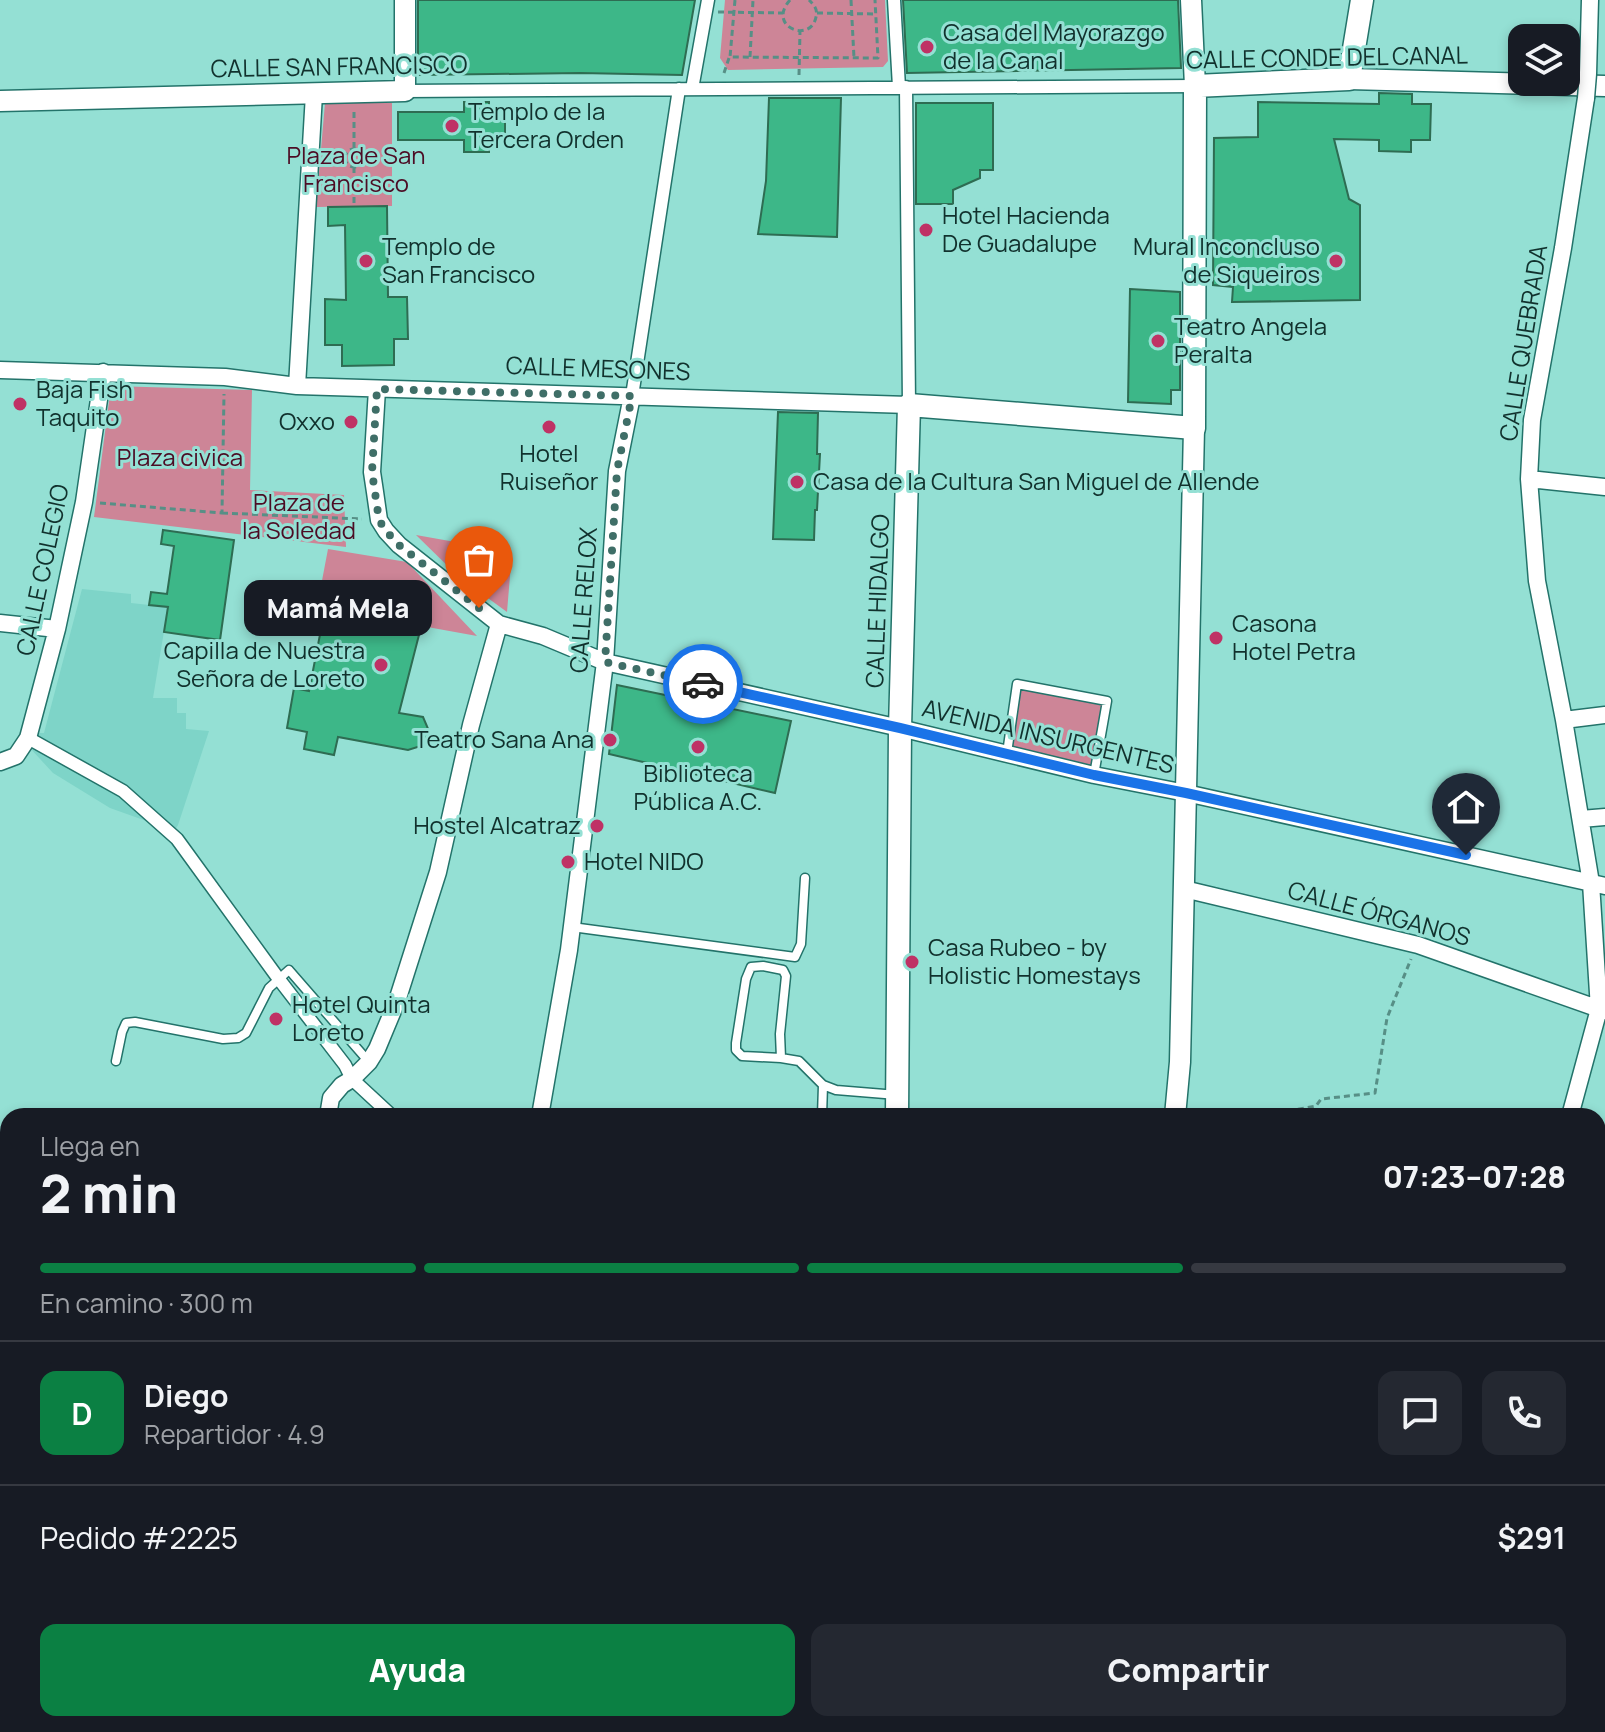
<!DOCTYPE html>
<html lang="es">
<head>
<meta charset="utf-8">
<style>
  :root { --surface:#171b24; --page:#242831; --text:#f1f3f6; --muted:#9ea1a6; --line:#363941; --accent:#0b8043 }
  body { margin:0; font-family:Manrope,sans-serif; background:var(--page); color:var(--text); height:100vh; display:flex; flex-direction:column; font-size:30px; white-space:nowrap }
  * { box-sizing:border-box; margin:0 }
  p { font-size:26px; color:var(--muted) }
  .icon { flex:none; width:44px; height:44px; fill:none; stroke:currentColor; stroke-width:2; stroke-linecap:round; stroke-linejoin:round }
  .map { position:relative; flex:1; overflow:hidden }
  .details { position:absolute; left:0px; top:1108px; width:1606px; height:624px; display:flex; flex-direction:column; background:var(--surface); border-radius:24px 24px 0 0; box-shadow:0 4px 12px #0003 }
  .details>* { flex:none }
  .controls { position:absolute; left:1508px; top:24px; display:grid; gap:16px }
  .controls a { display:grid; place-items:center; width:72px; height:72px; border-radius:16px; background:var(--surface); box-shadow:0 4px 12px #0003; font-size:40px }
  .pin { position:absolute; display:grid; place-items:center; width:68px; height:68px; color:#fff; margin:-82px -34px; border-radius:50% 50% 50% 0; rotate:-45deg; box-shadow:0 0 8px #0007 }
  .pin .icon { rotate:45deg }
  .courier { position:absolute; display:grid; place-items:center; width:80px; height:80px; margin:-40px; border:6px solid #1a73e8; border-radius:50%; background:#fff; color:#222; box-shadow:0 2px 10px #0007 }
  .bubble { position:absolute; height:56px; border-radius:16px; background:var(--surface); box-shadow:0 4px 12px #0003; font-size:26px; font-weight:800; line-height:56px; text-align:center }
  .head em { font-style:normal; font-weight:800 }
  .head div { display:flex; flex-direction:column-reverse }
  .head { display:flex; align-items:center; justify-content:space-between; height:136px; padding:0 40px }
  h1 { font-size:52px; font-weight:800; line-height:60px }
  .bar { display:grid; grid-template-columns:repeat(4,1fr); gap:12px 8px; align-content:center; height:96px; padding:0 40px }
  .bar i { height:10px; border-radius:6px; background:var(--line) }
  .bar .on { background:var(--accent) }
  .bar p { grid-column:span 4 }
  .line { display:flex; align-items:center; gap:20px; padding:0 40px; border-top:2px solid var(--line) }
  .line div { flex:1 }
  .round { display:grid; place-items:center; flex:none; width:84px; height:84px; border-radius:16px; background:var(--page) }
  .primary-button { display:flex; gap:16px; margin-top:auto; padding:16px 40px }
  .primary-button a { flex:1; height:92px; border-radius:16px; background:var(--accent); color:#fff; font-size:32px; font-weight:800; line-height:92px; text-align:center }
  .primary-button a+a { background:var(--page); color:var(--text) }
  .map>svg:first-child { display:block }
  .built { fill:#7ed4c8 }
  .green { fill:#cd8597 }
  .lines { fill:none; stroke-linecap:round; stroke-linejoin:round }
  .stream { stroke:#a47ed3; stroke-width:5 }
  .building { fill:#3db788; stroke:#2e6c52; stroke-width:2 }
  .service-casing { stroke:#23736a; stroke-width:11 }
  .pedestrian-casing { stroke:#23736a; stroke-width:15 }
  .minor-casing { stroke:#23736a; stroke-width:19 }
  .tertiary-casing { stroke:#23736a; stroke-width:23 }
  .secondary-casing { stroke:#23736a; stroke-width:25 }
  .path { stroke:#578f86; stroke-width:3; stroke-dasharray:6 4; stroke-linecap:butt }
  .service { stroke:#fff; stroke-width:8 }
  .pedestrian { stroke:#fff; stroke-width:12 }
  .minor { stroke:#fff; stroke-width:16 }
  .tertiary { stroke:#fff; stroke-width:20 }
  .secondary { stroke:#fff; stroke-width:22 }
  .minor-bridge-casing { stroke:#23736a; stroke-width:19; stroke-linecap:butt }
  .minor-bridge { stroke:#fff; stroke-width:16 }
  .done { stroke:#3f6e67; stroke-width:8; stroke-dasharray:0 14.4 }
  .route { stroke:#1a73e8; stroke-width:10 }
  .poi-dot { fill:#bf3265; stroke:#94e0d4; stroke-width:3 }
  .labels { text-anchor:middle; stroke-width:6; stroke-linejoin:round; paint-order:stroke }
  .poi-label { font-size:24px; fill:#11312d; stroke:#94e0d4; text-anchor:start }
  .street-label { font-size:24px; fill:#11312d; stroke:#94e0d4 }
  .park-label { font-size:24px; fill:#4c0c24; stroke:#94e0d4 }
</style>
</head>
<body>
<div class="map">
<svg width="1605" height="1732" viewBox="0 0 1605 1732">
  <rect width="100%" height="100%" fill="#94e0d4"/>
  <path class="built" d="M82,589L131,594V603L168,607L153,698H177V713H186V729L209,731L178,825L169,840L152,823L110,808L53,773L29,747L36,733H44Z"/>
  <path class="green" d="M725,0H885L888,61L883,67L728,70L720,58Z
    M325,103H392V206L316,207Z
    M111,386L252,390L250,490L344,495L346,547L94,517Z
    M416,535L512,552L507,612L459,577Z
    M328,549L407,562L477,636L317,607Z
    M1017,684L1107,701L1094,775L1007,753Z"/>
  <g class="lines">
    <path class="stream" d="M1598,1290L1605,1293"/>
  </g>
  <path class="building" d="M418,0H695L682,75L580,73L418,75Z
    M903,0H1178L1181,68L907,73Z
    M1379,93L1412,94V104H1431L1430,140H1411V152L1379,151V140L1334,139L1349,199L1360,205V300L1232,302L1233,287L1213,285L1214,138L1258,137V102L1379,104Z
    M769,98H841L837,237L758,234L766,181Z
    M464,102H489V112H505V139H489V152H464V140H398V112H464Z
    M916,103H993V170H980V178L953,190V204H916Z
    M387,206L388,297H407L408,339H394V365L342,366V345H325V299L346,300L345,225L328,226V207Z
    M1130,289L1180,292V390H1171V404L1128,402Z
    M778,412L818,413L817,454H820L817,510H815L814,540L773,539Z
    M163,530L234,540L220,640L164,632L168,607L149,605L151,592L167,594L174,546L161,544Z
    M325,609L421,627L399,713L423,717L429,731L424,745L408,750L338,737L334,755L304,749L307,732L287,728L294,688L309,691Z
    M617,685L791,721L775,793L609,754Z"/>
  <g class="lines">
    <g class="service-casing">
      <path id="service" d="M1007,753L1017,684L1107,701L1094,775
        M572,927L795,957L801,944L805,878
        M781,1058L780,1034L786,976L783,970L763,966L751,967L746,979L736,1043V1050L742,1056L781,1058L799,1061L823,1085L836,1090L897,1095
        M116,1061L122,1032L126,1023L135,1022L223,1039L238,1038L246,1033L269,988L289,970L369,1062
        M822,1116L823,1085"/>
    </g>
    <g class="pedestrian-casing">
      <path id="pedestrian" d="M894,0L899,87
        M906,87L909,405
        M692,89L708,0
        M405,91L1195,86
        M632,396L679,89
        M28,738L123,791L177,839L278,978L345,1065L352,1079L392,1116"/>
    </g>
    <g class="minor-casing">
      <path id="minor" d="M1588,74L1590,0
        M0,370L225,377L297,386L909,405
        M297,386L314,94
        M377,389L372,472L375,492L379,520L386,531L399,545L499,624L543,636L605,662L900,728L1094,775L1186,793L1605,886
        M1529,479L1605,487
        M0,623L57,629
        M1564,720L1605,715
        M0,762L16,756L28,738L57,629L84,502L103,372
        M1581,819L1605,817
        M1184,889L1418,945L1605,1011
        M328,1116L331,1098L342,1085L352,1079L369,1062L377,1049L397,1001L438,872L471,725L499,624
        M540,1116L569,950L605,662L617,471L632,396
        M1570,1116L1599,1009L1591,883L1564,720L1537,581L1529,479L1532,420L1563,248L1586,98
        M0,1498L8,1499
        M0,1600L8,1601
        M1598,1618L1605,1617
        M1598,1643L1605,1662
        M921,1724L931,1732
        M1273,1724L1274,1732
        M53,1732L54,1724
        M494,1732L535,1724
        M1128,1732L1135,1724"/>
    </g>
    <g class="tertiary-casing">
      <path id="tertiary" d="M1191,0L1195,86
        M1349,79L1605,86
        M0,101L405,91V0
        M1175,1116L1180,1062L1194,428"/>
    </g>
    <g class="secondary-casing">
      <path id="secondary" d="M897,1116L900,728L909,405L1194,428L1195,86L1349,79L1362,0
        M1598,1323L1605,1326
        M654,1732L661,1724"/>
    </g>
    <path class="path" d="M735,0L730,57L878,58L875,0
      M790,0C766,27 811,44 816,17C818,9 814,5 809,0
      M851,0L854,58
      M718,12L783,13
      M817,13L877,14
      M750,57L753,0
      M724,73L729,58
      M799,75L800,31
      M354,148V112
      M345 158a9 9 0 1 1 18 0a9 9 0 1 1-18 0Z
      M325,158L345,159
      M364,158H390
      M354,203V167
      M100,503L222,513L224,394
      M222,513L362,519
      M1294,1116V1110L1316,1106L1321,1099L1375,1093L1387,1018L1411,959"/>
    <use href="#service" class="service"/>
    <use href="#pedestrian" class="pedestrian"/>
    <use href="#minor" class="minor"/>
    <use href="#tertiary" class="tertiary"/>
    <use href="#secondary" class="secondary"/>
    <g class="minor-bridge-casing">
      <path id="minor-bridge" d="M1586,98L1588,74"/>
    </g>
    <use href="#minor-bridge" class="minor-bridge"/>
  </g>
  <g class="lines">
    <path class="done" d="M479,608L399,545L386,531L379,520L372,472L377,389L632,396L617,471L605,662L703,684"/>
    <path class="route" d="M703,684L900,728L1094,775L1186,793L1466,855"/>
  </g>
  <g class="poi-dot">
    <circle cx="927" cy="47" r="8"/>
    <circle cx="452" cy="126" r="8"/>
    <circle cx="926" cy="230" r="8"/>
    <circle cx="366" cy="261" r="8"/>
    <circle cx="1336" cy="261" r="8"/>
    <circle cx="1158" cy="341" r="8"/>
    <circle cx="20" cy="404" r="8"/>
    <circle cx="351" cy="422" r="8"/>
    <circle cx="549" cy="427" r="8"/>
    <circle cx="797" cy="482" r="8"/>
    <circle cx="1216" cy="638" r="8"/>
    <circle cx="381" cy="665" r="8"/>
    <circle cx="610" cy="740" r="8"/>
    <circle cx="698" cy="747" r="8"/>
    <circle cx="597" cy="826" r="8"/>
    <circle cx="568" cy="862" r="8"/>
    <circle cx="912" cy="962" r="8"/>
    <circle cx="276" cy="1019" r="8"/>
  </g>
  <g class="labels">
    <g class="poi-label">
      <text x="943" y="41">Casa del Mayorazgo<tspan x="943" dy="28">de la Canal</tspan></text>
      <text x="468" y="120">Templo de la<tspan x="468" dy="28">Tercera Orden</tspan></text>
      <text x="942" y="224">Hotel Hacienda<tspan x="942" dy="28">De Guadalupe</tspan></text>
      <text x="382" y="255">Templo de<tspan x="382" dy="28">San Francisco</tspan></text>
      <text x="1320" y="255" text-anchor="end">Mural Inconcluso<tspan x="1320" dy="28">de Siqueiros</tspan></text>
      <text x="1174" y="335">Teatro Angela<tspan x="1174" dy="28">Peralta</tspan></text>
      <text x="36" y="398">Baja Fish<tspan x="36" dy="28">Taquito</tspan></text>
      <text x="335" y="430" text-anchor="end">Oxxo</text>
      <text x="549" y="462" text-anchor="middle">Hotel<tspan x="549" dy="28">Ruiseñor</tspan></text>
      <text x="813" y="490">Casa de la Cultura San Miguel de Allende</text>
      <text x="1232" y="632">Casona<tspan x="1232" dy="28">Hotel Petra</tspan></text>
      <text x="365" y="659" text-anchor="end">Capilla de Nuestra<tspan x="365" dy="28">Señora de Loreto</tspan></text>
      <text x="594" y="748" text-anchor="end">Teatro Sana Ana</text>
      <text x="698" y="782" text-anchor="middle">Biblioteca<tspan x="698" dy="28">Pública A.C.</tspan></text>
      <text x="581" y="834" text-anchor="end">Hostel Alcatraz</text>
      <text x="584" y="870">Hotel NIDO</text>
      <text x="928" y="956">Casa Rubeo - by<tspan x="928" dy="28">Holistic Homestays</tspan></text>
      <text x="292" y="1013">Hotel Quinta<tspan x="292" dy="28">Loreto</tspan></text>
    </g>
    <g class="street-label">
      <text transform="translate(1327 58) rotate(-1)" y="8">CALLE CONDE DEL CANAL</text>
      <text transform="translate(339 67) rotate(-1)" y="8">CALLE SAN FRANCISCO</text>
      <text transform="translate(1524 343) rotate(-81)" y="8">CALLE QUEBRADA</text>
      <text transform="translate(598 369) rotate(2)" y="8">CALLE MESONES</text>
      <text transform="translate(43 570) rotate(-78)" y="8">CALLE COLEGIO</text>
      <text transform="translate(584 600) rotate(-86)" y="8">CALLE RELOX</text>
      <text transform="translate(878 601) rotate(-88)" y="8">CALLE HIDALGO</text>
      <text transform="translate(1048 737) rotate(13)" y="8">AVENIDA INSURGENTES</text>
      <text transform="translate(1379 914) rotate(15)" y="8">CALLE ÓRGANOS</text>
    </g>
    <g class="park-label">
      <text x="356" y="164">Plaza de San<tspan x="356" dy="28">Francisco</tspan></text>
      <text x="180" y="466">Plaza civica</text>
      <text x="299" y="511">Plaza de<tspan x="299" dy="28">la Soledad</tspan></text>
    </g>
  </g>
</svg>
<div class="controls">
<a><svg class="icon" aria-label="layers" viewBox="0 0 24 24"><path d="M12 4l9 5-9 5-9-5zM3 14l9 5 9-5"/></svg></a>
</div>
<div class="pin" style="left:479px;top:608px;background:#ea580c"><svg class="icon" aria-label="bag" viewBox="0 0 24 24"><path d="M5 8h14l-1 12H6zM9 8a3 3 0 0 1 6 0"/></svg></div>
<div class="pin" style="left:1466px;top:855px;background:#1f2937"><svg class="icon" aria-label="home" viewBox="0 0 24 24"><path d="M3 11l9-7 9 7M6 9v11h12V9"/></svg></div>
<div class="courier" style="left:703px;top:684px"><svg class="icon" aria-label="car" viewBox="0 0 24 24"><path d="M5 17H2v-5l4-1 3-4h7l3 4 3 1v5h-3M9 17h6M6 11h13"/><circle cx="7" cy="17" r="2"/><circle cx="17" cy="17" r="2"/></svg></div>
<div class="bubble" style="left:244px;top:580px;width:188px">Mamá Mela</div>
<section class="details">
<div class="head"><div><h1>2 min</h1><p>Llega en</p></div><em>07:23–07:28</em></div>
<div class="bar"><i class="on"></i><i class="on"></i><i class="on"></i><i></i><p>En camino · 300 m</p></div>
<div class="line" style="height:144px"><b class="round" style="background:var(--accent);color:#fff">D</b><div><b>Diego</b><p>Repartidor · 4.9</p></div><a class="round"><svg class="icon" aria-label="chat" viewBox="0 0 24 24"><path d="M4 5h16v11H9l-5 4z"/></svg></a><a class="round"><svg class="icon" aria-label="phone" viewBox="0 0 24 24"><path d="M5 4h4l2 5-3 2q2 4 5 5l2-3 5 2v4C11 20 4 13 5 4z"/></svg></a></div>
<div class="line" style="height:104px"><div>Pedido #2225</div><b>$291</b></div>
<div class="primary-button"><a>Ayuda</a><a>Compartir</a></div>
</section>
</div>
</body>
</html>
